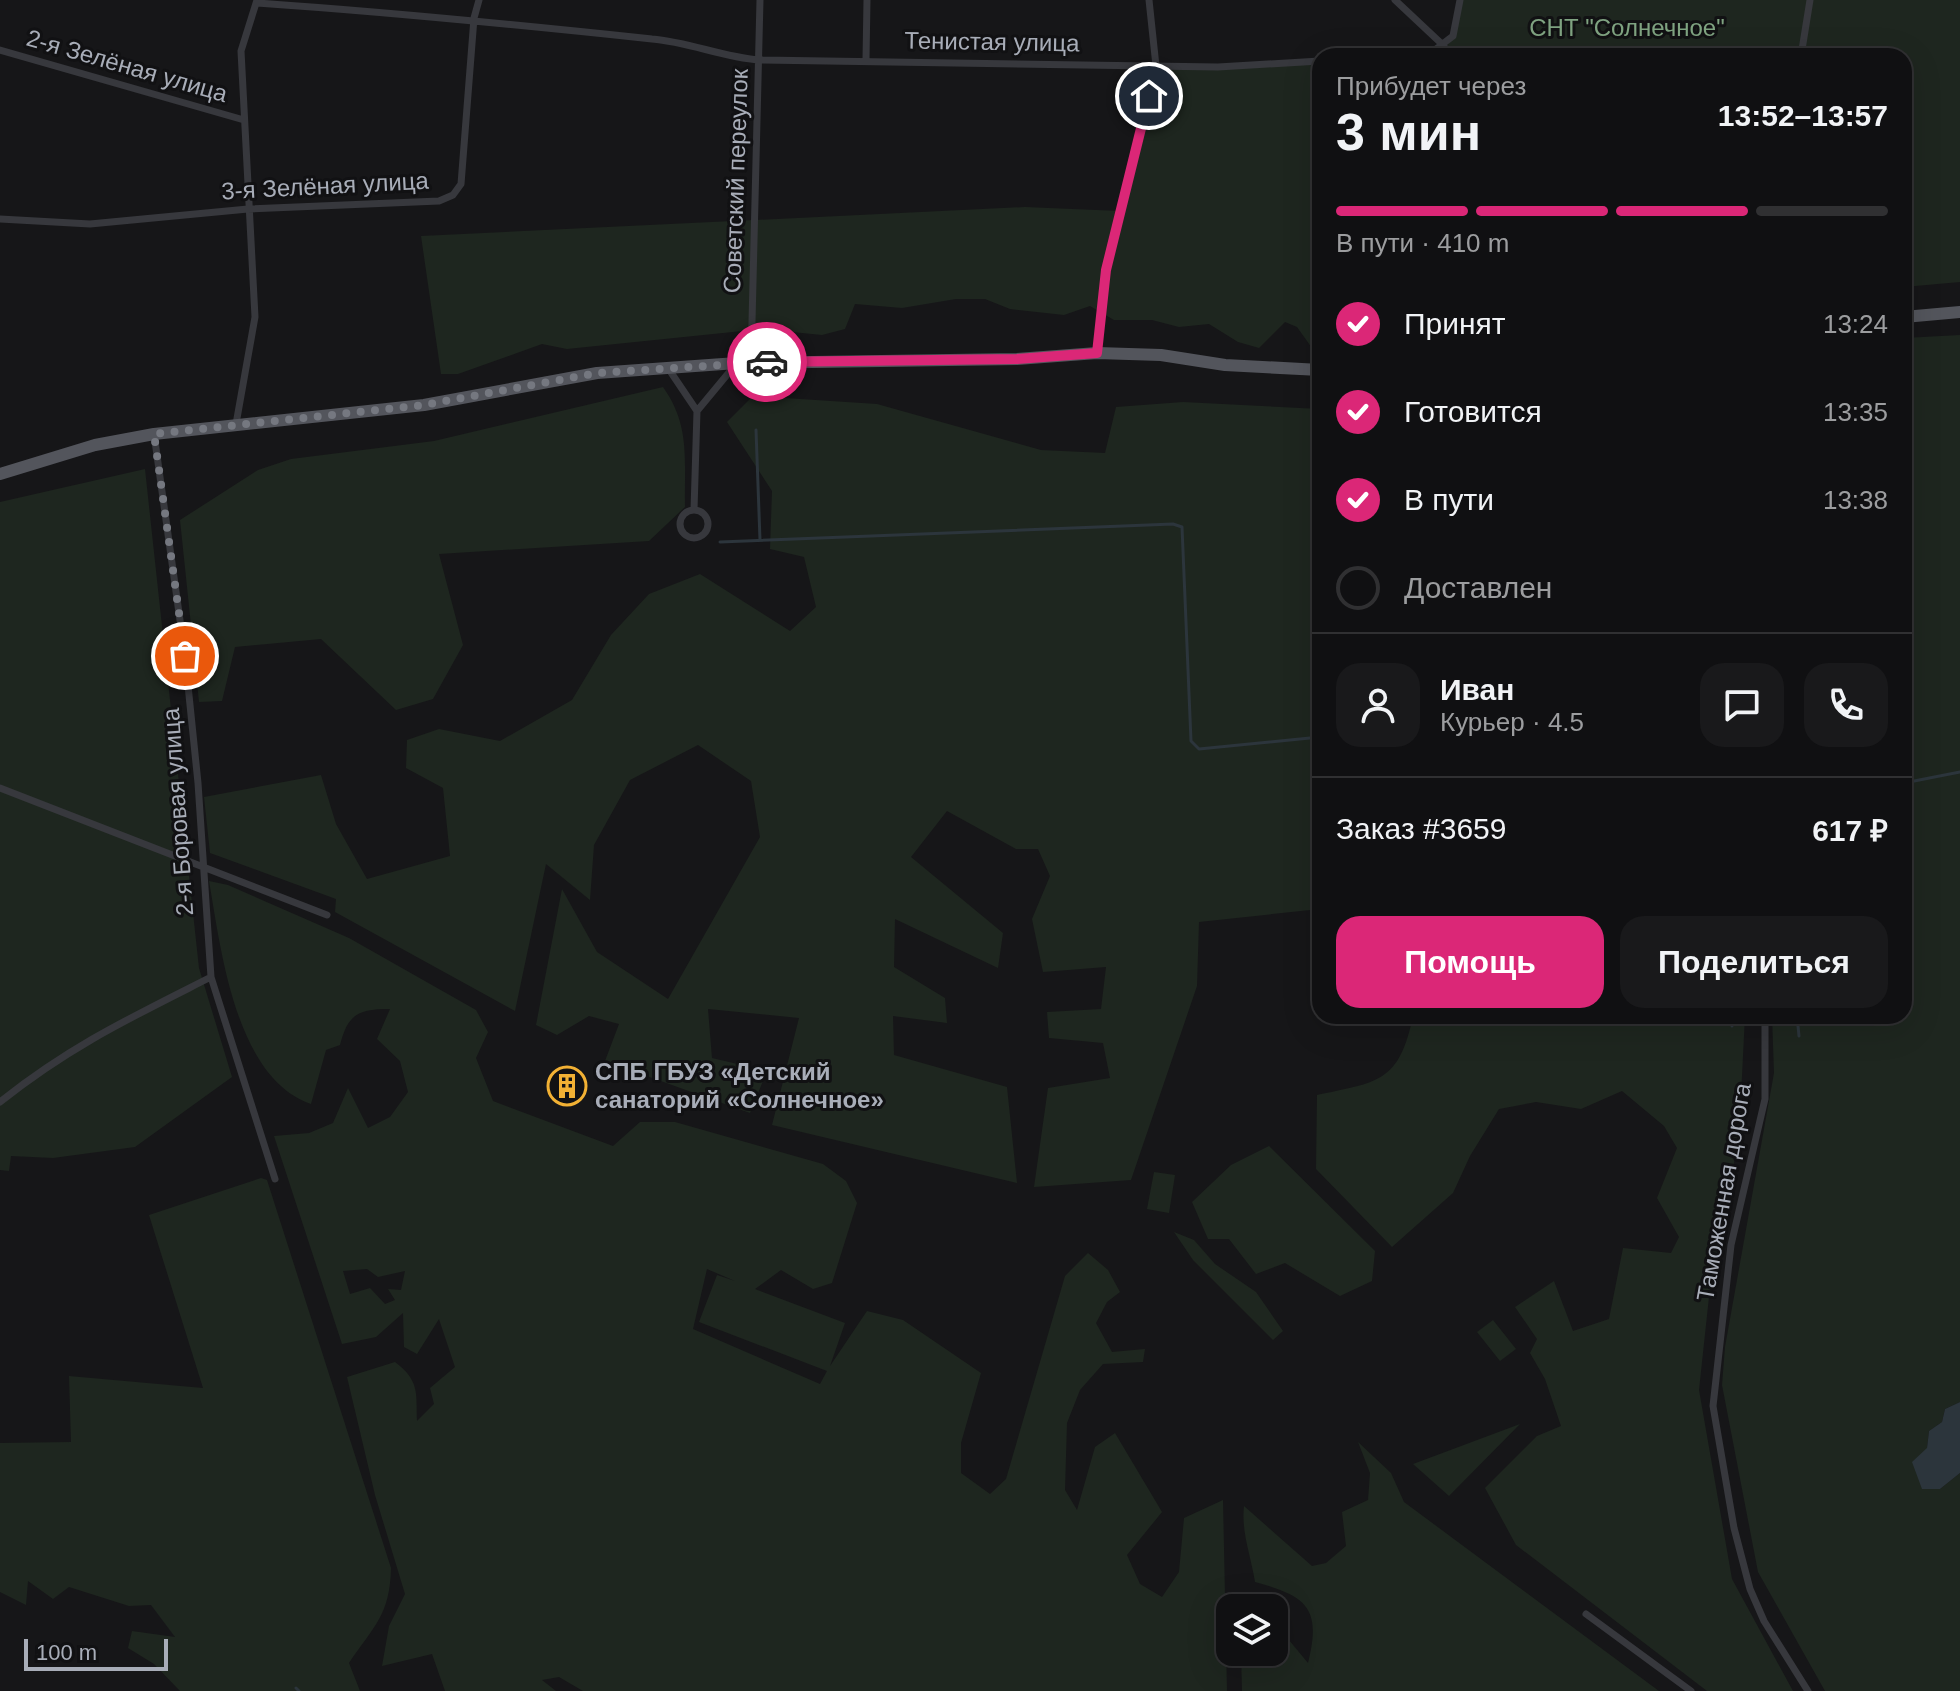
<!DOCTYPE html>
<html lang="ru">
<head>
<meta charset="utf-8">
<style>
  :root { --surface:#101012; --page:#19191b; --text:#f1f3f6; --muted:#9c9d9f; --line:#303032; --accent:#db2777 }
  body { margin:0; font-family:Arial,sans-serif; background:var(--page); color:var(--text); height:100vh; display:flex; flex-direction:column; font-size:30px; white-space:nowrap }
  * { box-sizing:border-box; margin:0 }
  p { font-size:26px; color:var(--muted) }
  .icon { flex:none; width:44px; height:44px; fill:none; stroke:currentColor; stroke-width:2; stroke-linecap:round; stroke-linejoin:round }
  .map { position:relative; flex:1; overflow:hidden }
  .panel { position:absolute; left:1312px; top:48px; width:600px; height:976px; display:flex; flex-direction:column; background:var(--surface); border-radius:24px; box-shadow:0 8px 32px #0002,0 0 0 2px var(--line) }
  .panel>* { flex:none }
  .tools { position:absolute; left:1216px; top:1594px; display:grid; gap:16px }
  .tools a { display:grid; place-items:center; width:72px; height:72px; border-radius:16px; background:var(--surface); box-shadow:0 8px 32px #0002,0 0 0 2px var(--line); font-size:40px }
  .scale { position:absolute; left:24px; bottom:20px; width:144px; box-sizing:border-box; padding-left:8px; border:4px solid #a8adb8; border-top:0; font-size:22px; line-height:28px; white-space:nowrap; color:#a8adb8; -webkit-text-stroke:6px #111113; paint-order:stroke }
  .pin { position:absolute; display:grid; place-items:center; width:68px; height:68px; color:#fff; margin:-34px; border:4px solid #fff; border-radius:50%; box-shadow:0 2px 8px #0007 }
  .courier { position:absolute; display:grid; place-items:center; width:80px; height:80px; margin:-40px; border:6px solid #db2777; border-radius:50%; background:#fff; color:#222; box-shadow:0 2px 10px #0007 }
  .headline em { font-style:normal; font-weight:700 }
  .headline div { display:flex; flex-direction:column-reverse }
  .headline { display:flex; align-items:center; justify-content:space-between; height:136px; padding:0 24px }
  h1 { font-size:52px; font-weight:700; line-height:60px }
  .bar { display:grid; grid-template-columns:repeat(4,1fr); gap:12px 8px; align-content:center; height:96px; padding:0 24px }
  .bar i { height:10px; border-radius:6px; background:var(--line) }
  .bar .selected { background:var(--accent) }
  .bar p { grid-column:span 4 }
  .line { display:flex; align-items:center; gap:20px; padding:0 24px; border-top:2px solid var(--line) }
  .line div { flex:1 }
  .round { display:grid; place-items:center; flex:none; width:84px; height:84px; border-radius:24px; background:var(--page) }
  ol { padding:0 24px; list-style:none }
  li { display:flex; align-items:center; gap:24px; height:88px }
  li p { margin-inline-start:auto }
  li .icon { padding:8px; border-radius:50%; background:var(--accent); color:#fff; stroke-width:4 }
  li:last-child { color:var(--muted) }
  li i { width:44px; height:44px; border:4px solid var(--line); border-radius:50% }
  .action { display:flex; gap:16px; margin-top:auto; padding:16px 24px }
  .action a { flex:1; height:92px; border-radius:24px; background:var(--accent); color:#fff; font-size:32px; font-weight:700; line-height:92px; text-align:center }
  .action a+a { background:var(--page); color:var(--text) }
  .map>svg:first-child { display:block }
  .green { fill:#1e261f; fill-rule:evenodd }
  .water { fill:#2c353c }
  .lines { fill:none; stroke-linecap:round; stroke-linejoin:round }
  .stream { stroke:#2c353c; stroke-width:3 }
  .street { stroke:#37383d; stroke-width:7 }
  .primary { stroke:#53555c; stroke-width:12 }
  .done { stroke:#757880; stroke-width:8; stroke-dasharray:0 14.4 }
  .route { stroke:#db2777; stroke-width:10 }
  .labels { text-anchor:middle; stroke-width:6; stroke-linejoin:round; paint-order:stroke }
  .park-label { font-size:24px; fill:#7fa381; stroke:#111113 }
  .street-label { font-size:24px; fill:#a8adb8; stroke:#111113 }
  .poi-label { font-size:24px; font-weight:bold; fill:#a8adb8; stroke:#111113; text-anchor:start }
</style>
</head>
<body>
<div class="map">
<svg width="1960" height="1691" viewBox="0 0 1960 1691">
  <rect width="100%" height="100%" fill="#161618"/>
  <path class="green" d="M1460,0H1960V282L1904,287V56H1434L1442,55L1453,36Z
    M1320,61V348H1312L1297,327L1285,322L1259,348L1238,342L1209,324L1179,327L1152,320H1114L1090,306L1064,315L1010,309L985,299H956L902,308L855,304L845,329L822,335L762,329L567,349L542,344L458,374H441L421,236L1025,207L1120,211L1154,73L1165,66Z
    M1960,335V1402L1945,1409L1942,1422L1929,1431L1927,1448L1940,1489L1960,1473V1691H1825L1758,1572L1722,1385L1725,1347L1774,1073L1772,1016H1904V338Z
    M663,387C691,426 684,461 685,507L649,541L439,554L463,645L433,699L396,710L321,639L235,647L222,701L199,702L180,520L258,470L291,459L434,441Z
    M753,396L877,404L1041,450L1105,453L1116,407L1183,402L1320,409V909L1199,922L1197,986L1131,1180L1034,1187L1048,1088L1110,1078L1103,1043L1049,1038L1047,1012L1101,1009L1106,967L1043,972L1032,919L1050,876L1038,849H1016L947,811L911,857L1003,933L998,968L895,919L894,967L945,998L947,1023L893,1016L894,1055L1007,1087L1017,1183L772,1125L799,1018L708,1009L712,1058L767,1071L750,1113L605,1061L619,1024L589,1016L557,1035L536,1025L562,889L597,952L668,999L760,837L751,781L698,745L630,780L594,845L590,900L546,864L515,1011L335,912L336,899L210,853L204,797L321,775L336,824L367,879L450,856L443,788L406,768L407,740L439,729L500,741L572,700L611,635L649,594L700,574L790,631L816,607L804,557L770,549L772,491L727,422Z
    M145,469L199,968L232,1077L135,1147L53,1158L11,1156L9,1171L0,1170V502Z
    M209,881L228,885L349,938L476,1010L488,1032L476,1058L493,1101L613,1146L640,1122H675L823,1164L846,1181L857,1203L832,1283L813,1289L781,1270L755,1289L845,1323L830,1366L867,1311L903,1320L981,1373L961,1443V1473L990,1494L1006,1479L1065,1276L1088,1253L1108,1270L1120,1292L1107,1302L1096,1323L1112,1352L1145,1349L1143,1362L1103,1364L1080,1390L1067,1423L1065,1490L1077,1510L1095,1447L1115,1433L1162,1512L1127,1555L1140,1584L1162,1597L1179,1572L1184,1518L1223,1500L1227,1691H583L559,1677L542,1680L556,1691H445L432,1654L382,1666L389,1626L405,1594L375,1495L347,1377L395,1362C420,1381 416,1393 417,1421L434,1404L430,1388L455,1367L439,1319L417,1354L404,1347L403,1313L376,1337L342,1344L274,1136L309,1133L333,1123L348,1088L368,1128L390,1117L408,1092L400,1061L377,1039L390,1009C358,1009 348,1014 340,1045L326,1050L311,1104C235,1078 221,949 209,881ZM367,1269L378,1277L405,1271L401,1290L388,1289L395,1300L385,1304L370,1288L350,1294L343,1271ZM707,1269L735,1281L717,1275L699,1322L827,1371L820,1384L693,1329Z
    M1413,1016H1745L1739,1136L1709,1297L1699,1390L1732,1579L1793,1691H1707L1516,1545L1485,1488L1537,1436L1561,1426L1545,1379L1530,1353L1537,1339L1515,1307L1554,1281L1573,1331L1609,1319L1623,1248L1671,1253L1679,1237L1657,1198L1677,1148L1664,1126L1622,1091L1581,1109L1536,1102L1499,1109L1470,1156L1453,1193L1392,1247L1316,1169L1317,1095C1378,1082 1399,1083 1413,1016Z
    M1269,1146L1375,1251L1372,1281L1340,1296L1285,1263L1256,1274L1229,1239H1208L1192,1202L1231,1165Z
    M1154,1172L1175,1175L1169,1213L1147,1209Z
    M261,1178L267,1180L391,1568C390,1615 374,1626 349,1663L360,1691H180L154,1664L128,1648L132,1631L175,1637L151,1605L129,1606L69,1587L53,1599L28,1581L26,1605L0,1592V1443L71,1442L69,1376L203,1388L149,1215Z
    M1174,1232L1194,1240L1215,1264L1256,1292L1283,1331L1273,1340L1193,1260Z
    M1493,1320L1516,1349L1500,1361L1477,1332Z
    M1520,1424L1449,1496L1413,1464Z
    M1358,1442L1391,1473L1404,1502L1659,1691H1242L1241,1652H1274V1622L1308,1663C1322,1607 1306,1596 1255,1582C1251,1556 1241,1532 1244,1506L1312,1566L1326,1563L1346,1546L1342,1512L1368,1500L1370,1473Z"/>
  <path class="water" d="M1960,1402V1473L1940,1489H1922L1912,1462L1927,1448L1929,1431L1942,1422L1945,1409Z"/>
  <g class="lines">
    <path class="stream" d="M756,430L760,540
      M720,542L1173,524L1182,527L1191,741L1199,749L1320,737
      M1904,783L1960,772
      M1731,1016L1732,1026
      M1797,1016L1799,1036
      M296,1688L299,1691"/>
    <path class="street" d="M1395,0L1444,46
      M257,3C389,12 520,25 652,39C689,42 722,57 759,60L1218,67L1320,61
      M0,50L244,120
      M1427,56L1453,36L1460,0
      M1801,56L1810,0
      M866,59L867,0
      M0,219L90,224L248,209L439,201L453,195L461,184L474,18L479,0
      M1097,353L1106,270L1156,66L1149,0
      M751,362L760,0
      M668,368L697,411L694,510
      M697,411L736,364
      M236,424L255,317L241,51L257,0
      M154,434L185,656L198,783L211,977L275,1179
      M680 524a14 14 0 1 1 28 0a14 14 0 1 1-28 0Z
      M0,788L327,915
      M1765,1016V1099L1731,1245L1713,1406L1734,1528L1750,1589L1764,1621L1808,1691
      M0,1102C70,1046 132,1017 211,977
      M1586,1614L1691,1691"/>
    <path class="primary" d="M1904,317L1960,312
      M0,474L95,445L154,434L424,405L597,373L737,363L1017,359L1097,353L1161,355L1225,365L1320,370"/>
  </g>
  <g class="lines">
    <path class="done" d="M185,656L154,434L424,405L597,373L767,362"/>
    <path class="route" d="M767,362L1017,359L1097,353L1106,270L1149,96"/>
  </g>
  <defs>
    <g id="building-ring" transform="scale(2)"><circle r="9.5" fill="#111113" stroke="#f2b134" stroke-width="1.5"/><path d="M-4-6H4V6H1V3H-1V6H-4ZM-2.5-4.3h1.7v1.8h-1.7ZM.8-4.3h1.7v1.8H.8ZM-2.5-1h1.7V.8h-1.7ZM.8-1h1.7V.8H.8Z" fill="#f2b134"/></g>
  </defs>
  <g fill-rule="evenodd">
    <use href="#building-ring" x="567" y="1086"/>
  </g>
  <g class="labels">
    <g class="park-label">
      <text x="1627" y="36">СНТ "Солнечное"</text>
    </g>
    <g class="street-label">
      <text transform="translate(992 42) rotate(1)" y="8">Тенистая улица</text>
      <text transform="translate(127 66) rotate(16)" y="8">2-я Зелёная улица</text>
      <text transform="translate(736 181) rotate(-88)" y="8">Советский переулок</text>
      <text transform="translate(325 186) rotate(-3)" y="8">3-я Зелёная улица</text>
      <text transform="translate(178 812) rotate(-94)" y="8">2-я Боровая улица</text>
      <text transform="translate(1724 1192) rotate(-80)" y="8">Таможенная дорога</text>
    </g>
    <g class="poi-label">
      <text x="595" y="1080">СПБ ГБУЗ «Детский<tspan x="595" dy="28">санаторий «Солнечное»</tspan></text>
    </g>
  </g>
</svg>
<div class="tools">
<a><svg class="icon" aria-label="layers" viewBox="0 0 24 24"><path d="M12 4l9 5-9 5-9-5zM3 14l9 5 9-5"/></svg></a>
</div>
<div class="scale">100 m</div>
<div class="pin" style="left:185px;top:656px;background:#ea580c"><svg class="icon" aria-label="bag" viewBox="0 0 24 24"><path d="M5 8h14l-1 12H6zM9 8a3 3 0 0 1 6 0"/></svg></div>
<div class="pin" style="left:1149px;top:96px;background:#1f2937"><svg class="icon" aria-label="home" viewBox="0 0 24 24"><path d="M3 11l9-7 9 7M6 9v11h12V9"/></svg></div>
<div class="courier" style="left:767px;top:362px"><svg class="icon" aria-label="car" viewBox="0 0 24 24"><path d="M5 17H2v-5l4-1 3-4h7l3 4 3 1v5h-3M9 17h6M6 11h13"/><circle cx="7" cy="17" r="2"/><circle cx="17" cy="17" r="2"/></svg></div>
<section class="panel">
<div class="headline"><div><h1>3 мин</h1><p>Прибудет через</p></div><em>13:52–13:57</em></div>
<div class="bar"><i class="selected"></i><i class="selected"></i><i class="selected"></i><i></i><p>В пути · 410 m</p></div>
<ol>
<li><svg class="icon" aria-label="check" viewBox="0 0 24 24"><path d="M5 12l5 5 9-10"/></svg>Принят<p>13:24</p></li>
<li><svg class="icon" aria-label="check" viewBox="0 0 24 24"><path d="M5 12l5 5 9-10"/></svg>Готовится<p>13:35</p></li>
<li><svg class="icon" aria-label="check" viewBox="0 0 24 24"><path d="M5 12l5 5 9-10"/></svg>В пути<p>13:38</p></li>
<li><i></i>Доставлен</li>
</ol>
<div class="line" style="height:144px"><a class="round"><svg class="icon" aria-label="person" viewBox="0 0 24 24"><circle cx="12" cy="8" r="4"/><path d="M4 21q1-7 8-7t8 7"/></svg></a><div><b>Иван</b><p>Курьер · 4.5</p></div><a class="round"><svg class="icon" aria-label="chat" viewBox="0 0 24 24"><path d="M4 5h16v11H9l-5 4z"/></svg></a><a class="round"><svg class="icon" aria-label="phone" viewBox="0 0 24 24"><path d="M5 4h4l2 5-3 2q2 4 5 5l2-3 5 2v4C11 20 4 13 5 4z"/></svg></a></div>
<div class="line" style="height:104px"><div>Заказ #3659</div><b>617 ₽</b></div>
<div class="action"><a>Помощь</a><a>Поделиться</a></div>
</section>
</div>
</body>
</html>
